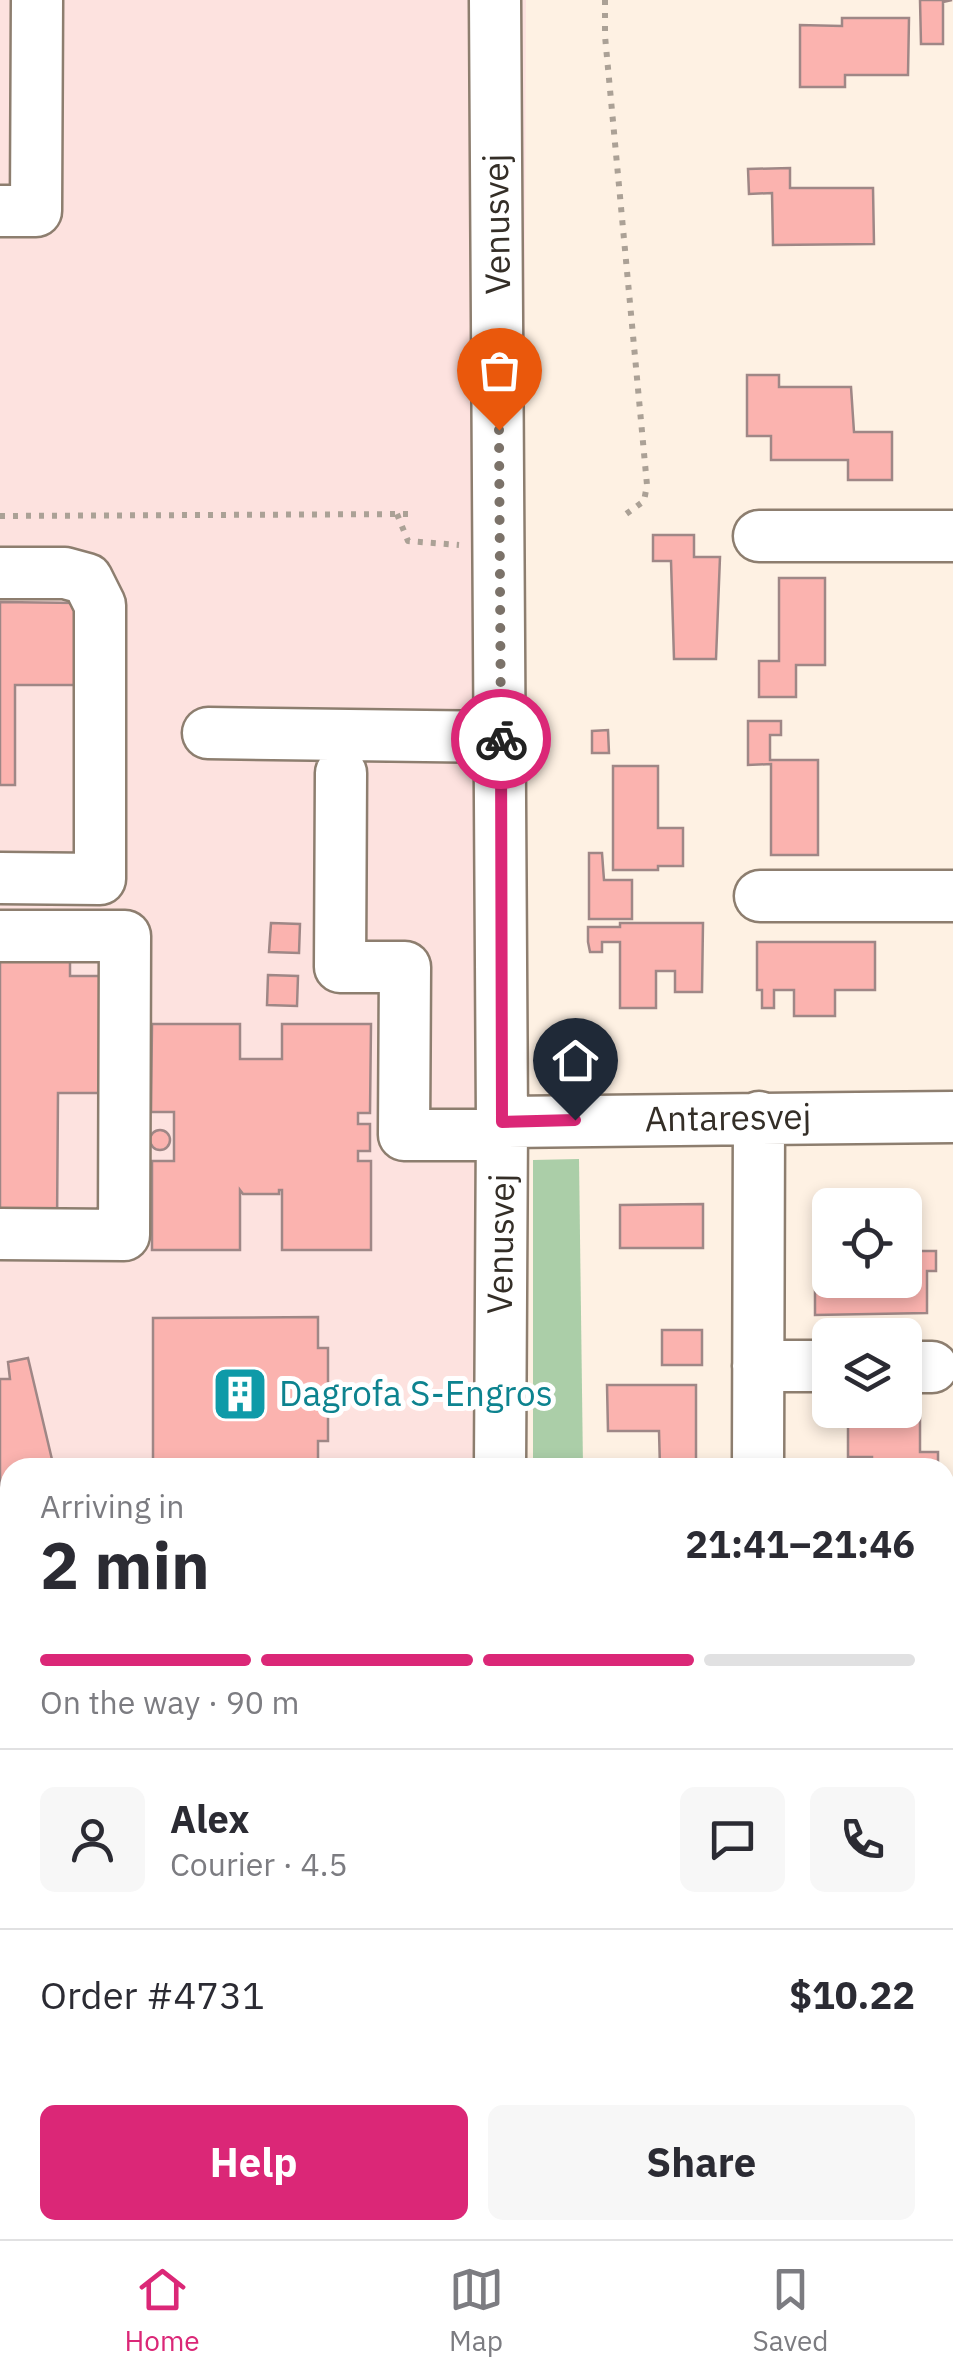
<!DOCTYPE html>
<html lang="en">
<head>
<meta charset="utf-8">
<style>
  :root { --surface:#fff; --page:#f7f7f7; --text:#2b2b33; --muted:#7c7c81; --line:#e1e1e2; --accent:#db2777 }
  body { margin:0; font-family:"IBM Plex Sans",sans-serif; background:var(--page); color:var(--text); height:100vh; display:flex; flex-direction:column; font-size:38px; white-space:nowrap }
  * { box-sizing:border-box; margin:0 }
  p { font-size:32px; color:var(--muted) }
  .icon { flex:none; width:55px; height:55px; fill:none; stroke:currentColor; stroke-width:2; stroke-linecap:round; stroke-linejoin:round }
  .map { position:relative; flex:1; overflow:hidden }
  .side { position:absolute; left:0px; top:1458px; width:955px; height:782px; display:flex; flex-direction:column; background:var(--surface); border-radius:30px 30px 0 0; box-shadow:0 5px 15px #0003 }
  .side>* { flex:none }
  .fabs { position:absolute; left:812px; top:1188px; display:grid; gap:20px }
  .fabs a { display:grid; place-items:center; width:110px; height:110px; border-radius:15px; background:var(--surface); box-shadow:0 5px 15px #0003; font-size:50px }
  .pin { position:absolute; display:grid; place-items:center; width:85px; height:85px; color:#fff; margin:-102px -42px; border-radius:50% 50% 50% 0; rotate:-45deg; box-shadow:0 0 10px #0007 }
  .pin .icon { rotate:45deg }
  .courier { position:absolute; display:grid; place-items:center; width:100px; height:100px; margin:-50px; border:8px solid #db2777; border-radius:50%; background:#fff; color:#222; box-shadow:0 2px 12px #0007 }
  .overview em { font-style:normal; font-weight:700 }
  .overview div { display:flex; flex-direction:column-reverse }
  .overview { display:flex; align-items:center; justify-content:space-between; height:170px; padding:0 40px }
  h1 { font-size:65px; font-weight:700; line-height:75px }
  .bar { display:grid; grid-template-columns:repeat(4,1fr); gap:15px 10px; align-content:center; height:120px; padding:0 40px }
  .bar i { height:12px; border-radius:8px; background:var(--line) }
  .bar .active { background:var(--accent) }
  .bar p { grid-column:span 4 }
  .line { display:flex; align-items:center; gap:25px; padding:0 40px; border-top:2px solid var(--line) }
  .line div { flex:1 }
  .round { display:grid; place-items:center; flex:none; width:105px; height:105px; border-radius:15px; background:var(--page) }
  .cta { display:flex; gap:20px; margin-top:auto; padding:20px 40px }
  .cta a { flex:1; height:115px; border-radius:15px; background:var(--accent); color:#fff; font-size:40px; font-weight:700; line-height:115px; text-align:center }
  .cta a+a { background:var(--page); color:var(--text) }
  .tab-bar { display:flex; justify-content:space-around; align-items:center; height:140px; border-top:2px solid var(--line); background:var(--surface); font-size:28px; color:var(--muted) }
  .tab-bar a { display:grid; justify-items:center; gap:5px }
  .tab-bar .active { color:var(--accent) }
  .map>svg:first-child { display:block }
  .commercial { fill:#f2e8d3 }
  .industrial { fill:#fde2df }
  .green { fill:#abcea8 }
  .building { fill:#fbb3af; stroke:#9f8786; stroke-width:2.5 }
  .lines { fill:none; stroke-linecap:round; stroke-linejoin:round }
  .minor-casing { stroke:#8d7e6f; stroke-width:55 }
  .path { stroke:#aba196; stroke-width:6; stroke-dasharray:5 8; stroke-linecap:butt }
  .minor { stroke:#fff; stroke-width:50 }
  .done { stroke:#7b7269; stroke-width:10; stroke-dasharray:0 18 }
  .route { stroke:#db2777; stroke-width:12 }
  .labels { text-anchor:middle; stroke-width:10; stroke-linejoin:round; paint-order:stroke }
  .street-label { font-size:35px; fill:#342e27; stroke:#fff }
  .culture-label { font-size:35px; fill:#0d838f; stroke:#fff; text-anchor:start }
</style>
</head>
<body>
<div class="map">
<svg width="953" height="2239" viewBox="0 0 953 2239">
  <rect width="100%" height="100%" fill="#fef1e3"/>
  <path class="commercial" d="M10,2139V2230H447V2239H0V2142Z"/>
  <path class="industrial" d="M0,0H526L520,1467L10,1468V2065H0Z"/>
  <path class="green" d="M579,1159L583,1467H533V1160Z"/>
  <path class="building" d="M920,0H952L943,2V44H921Z
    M842,18H909L908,75H845V87H800V25L842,26Z
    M790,168V188H873L874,244L773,245L772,193L749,194L748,169Z
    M747,375H779V387H851L854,432H892V480H848V460H771V436H747Z
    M653,535H694V557H720L716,659H674L671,561H653Z
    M779,578H825V665H796V697H759V661H779Z
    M0,602L78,603V685H15V785H0Z
    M748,721H781V735H770V760H818V855H771V764L748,765Z
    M608,730L609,753H592V731Z
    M613,766H658V828H683V866H658V870H613Z
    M589,853H602L604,880H632V919H589Z
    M271,923L300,924L299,953L269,952Z
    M620,923H703L702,992H675V971H656V1008H620V942H602V952H590L588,942V927H620Z
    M757,942H875V990H835V1016H794V990H774V1008H762V990H757Z
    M0,951H70V976H113V1093H58L57,1226H0Z
    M268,975L298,976L297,1006L267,1005Z
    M152,1024H240V1059H282V1024H371L370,1113H358V1124H370V1151H358V1161H371V1250H282V1190H279V1194H243L240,1190V1250H152V1161H174V1112H151Z
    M150 1140a10 10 0 1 1 20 0a10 10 0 1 1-20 0Z
    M703,1204V1248H620V1205Z
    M820,1240H830V1280H905L907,1251H936V1271H927V1313L815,1315V1266H820Z
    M318,1317V1348H328V1441H318V1468H153V1318Z
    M662,1330H702V1365H662Z
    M28,1358L54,1468H10V1580L0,1583V1379H10L8,1362Z
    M607,1385H696V1468H660L659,1431H608Z
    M848,1410L920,1411V1452H938V1468H872V1457H848Z
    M10,1646V1809L0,1778V1649Z
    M146,2230H351V2239H146Z"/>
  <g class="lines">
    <g class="minor-casing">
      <path id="minor" d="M495,0L502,1122L500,1468
        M0,211H36L37,0
        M759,536H953
        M0,573H65L87,579L100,605V879L0,878
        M208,733L501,737
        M341,773L340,967H405L404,1135H502
        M760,896H953
        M0,936H125L124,1235L0,1234
        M502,1122L953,1117
        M758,1366H830
        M905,1367H932
        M758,1468L759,1117
        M0,1920L10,1919
        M945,2048H953
        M0,2061L10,2059
        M408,2233V2239
        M498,2239L499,2230"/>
    </g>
    <path class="path" d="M605,0V36L647,485L644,501L622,517
      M397,514L408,541L459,545
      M0,516L409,514
      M0,2114L10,2105
      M547,2239L548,2230"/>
    <use href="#minor" class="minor"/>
  </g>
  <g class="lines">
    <path class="done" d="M499,430L501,739"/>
    <path class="route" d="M501,739L502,1122L575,1120"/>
  </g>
  <defs>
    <g id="building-square" transform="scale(2.875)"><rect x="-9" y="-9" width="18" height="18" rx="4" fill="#0f9aa8" stroke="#fff"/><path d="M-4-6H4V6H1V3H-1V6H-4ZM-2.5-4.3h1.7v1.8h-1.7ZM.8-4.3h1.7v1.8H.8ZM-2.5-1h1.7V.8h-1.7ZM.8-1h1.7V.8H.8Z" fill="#fff"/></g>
  </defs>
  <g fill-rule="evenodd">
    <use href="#building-square" x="240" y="1394"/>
  </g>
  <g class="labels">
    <g class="street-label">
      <text transform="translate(497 224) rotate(-91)" y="12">Venusvej</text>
      <text transform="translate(728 1118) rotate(-1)" y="12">Antaresvej</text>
      <text transform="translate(501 1244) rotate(-89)" y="12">Venusvej</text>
    </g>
    <g class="culture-label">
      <text x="279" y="1406">Dagrofa S-Engros</text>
    </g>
  </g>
</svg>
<div class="fabs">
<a><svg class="icon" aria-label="locate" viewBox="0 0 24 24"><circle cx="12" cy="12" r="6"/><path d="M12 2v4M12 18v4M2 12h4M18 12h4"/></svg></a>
<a><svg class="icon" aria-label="layers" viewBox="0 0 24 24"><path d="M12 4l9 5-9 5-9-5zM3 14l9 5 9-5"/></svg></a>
</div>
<div class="pin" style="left:499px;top:430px;background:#ea580c"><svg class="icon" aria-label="bag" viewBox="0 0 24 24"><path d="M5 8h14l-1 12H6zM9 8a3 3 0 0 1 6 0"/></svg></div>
<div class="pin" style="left:575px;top:1120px;background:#1f2937"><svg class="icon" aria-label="home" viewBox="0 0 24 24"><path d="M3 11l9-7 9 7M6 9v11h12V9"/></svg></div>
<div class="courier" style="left:501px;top:739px"><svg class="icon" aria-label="bike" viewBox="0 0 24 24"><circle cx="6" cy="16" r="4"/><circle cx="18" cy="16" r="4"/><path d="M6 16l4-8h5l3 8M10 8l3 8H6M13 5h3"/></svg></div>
<section class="side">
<div class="overview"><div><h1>2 min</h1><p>Arriving in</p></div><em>21:41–21:46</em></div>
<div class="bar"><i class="active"></i><i class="active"></i><i class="active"></i><i></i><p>On the way · 90 m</p></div>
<div class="line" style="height:180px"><a class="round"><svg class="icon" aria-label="person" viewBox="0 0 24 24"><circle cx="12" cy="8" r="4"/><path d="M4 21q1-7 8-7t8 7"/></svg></a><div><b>Alex</b><p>Courier · 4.5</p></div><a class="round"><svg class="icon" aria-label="chat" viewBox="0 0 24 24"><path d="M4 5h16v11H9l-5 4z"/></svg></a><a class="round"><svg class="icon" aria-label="phone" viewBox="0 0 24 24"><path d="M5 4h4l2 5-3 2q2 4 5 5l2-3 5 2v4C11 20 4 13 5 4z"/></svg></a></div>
<div class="line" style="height:130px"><div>Order #4731</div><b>$10.22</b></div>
<div class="cta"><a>Help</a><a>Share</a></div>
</section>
</div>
<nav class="tab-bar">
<a class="active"><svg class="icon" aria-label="home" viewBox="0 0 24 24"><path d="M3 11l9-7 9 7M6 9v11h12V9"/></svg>Home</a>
<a><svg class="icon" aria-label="map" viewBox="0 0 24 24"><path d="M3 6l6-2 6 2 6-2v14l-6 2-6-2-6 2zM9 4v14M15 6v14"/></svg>Map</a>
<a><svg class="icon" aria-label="saved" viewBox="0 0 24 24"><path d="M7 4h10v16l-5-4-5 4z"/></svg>Saved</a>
</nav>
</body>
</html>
